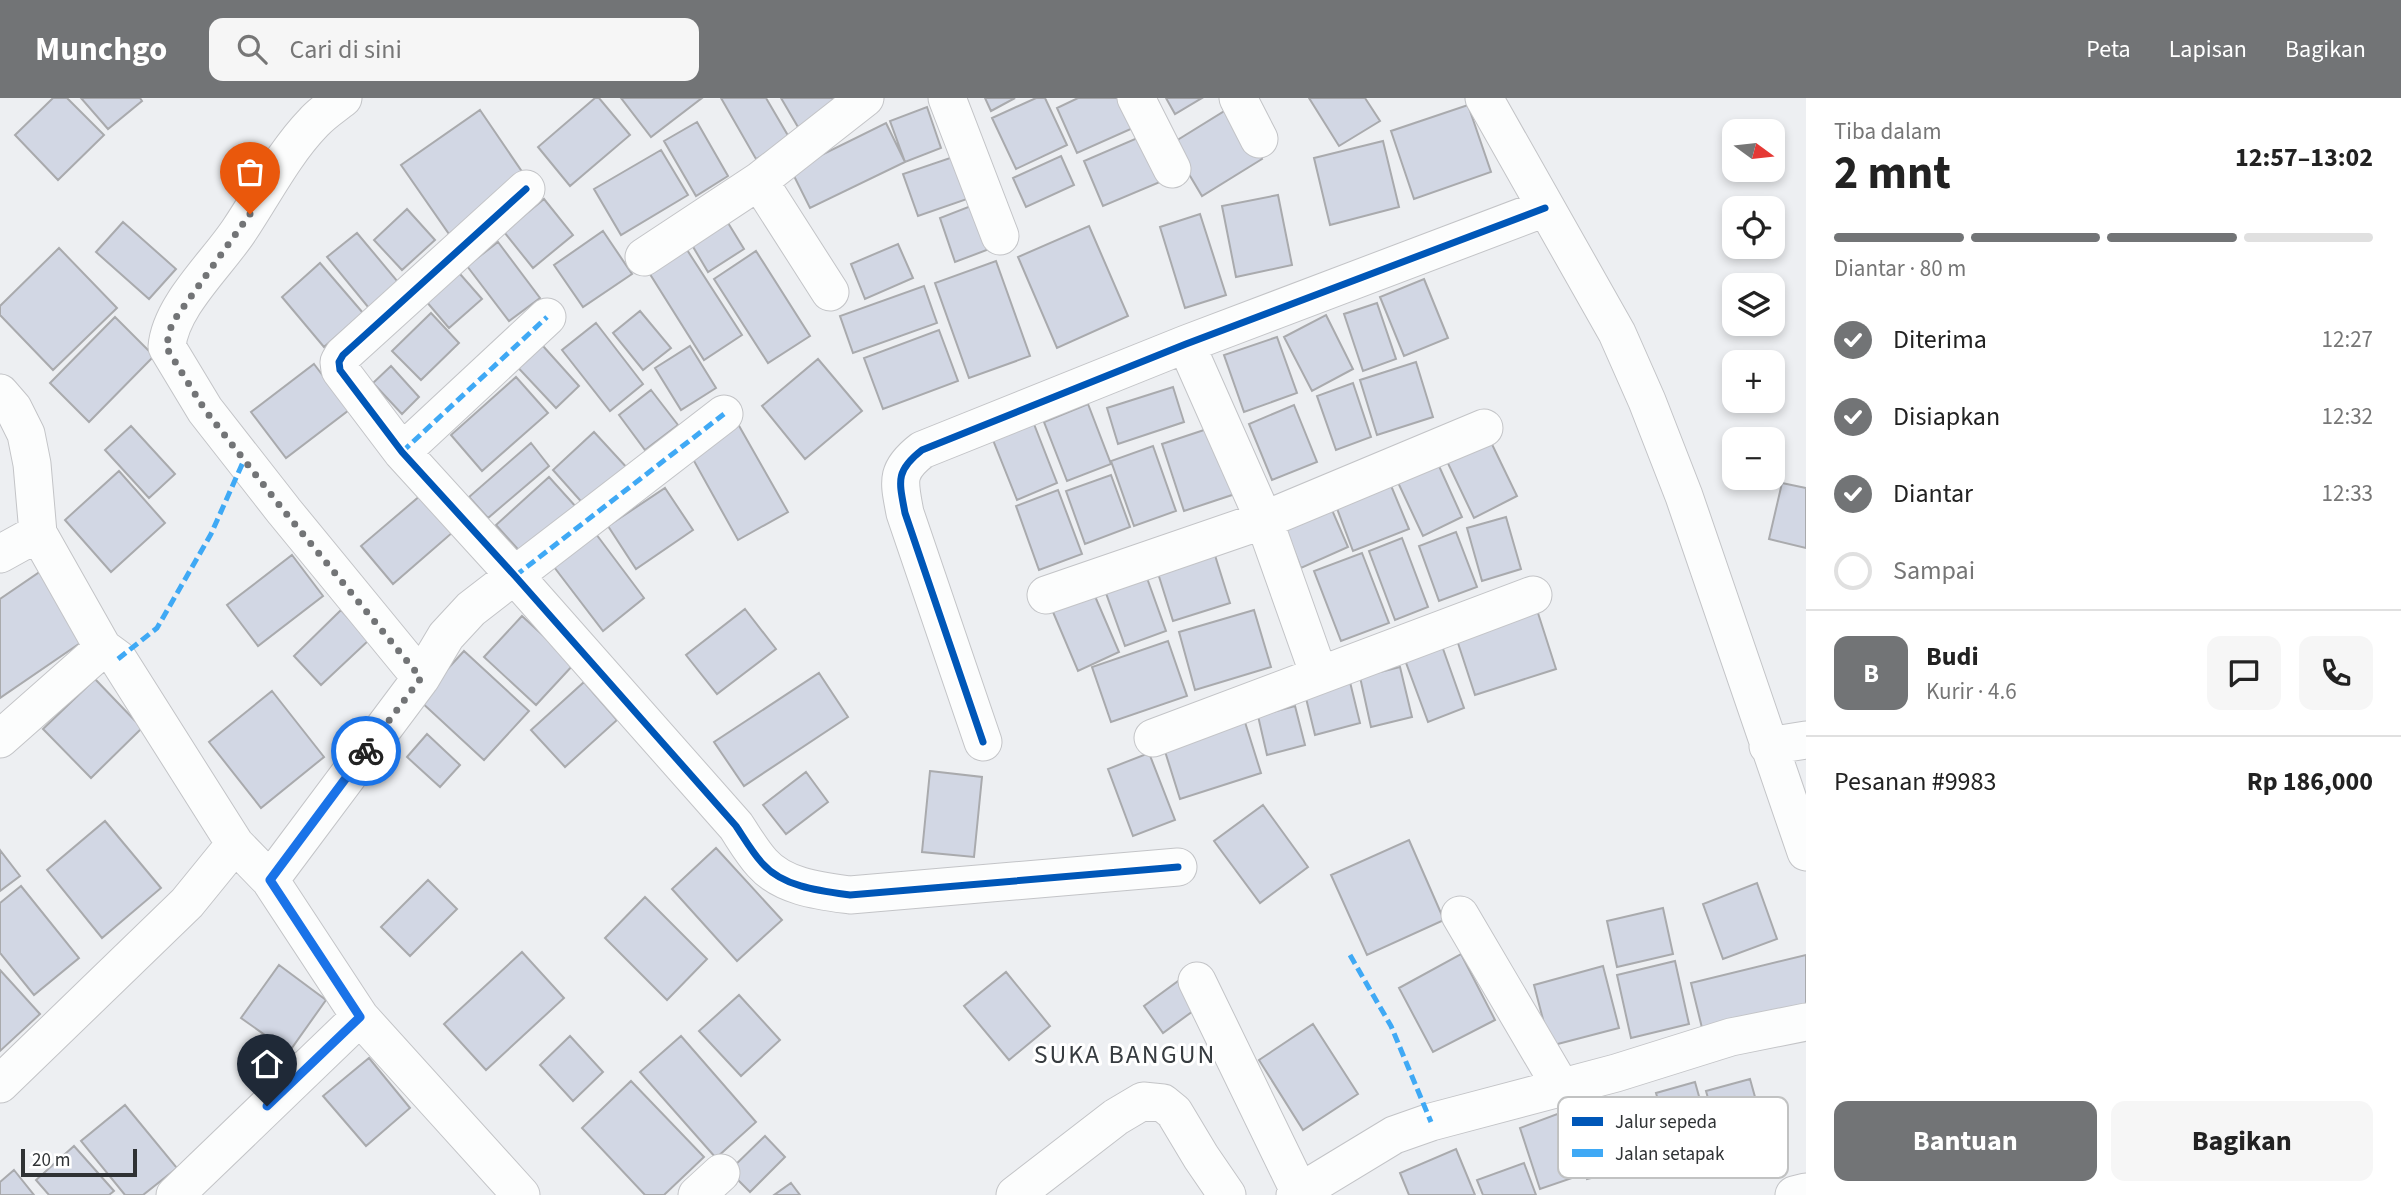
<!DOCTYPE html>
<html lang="id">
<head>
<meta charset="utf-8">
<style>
  :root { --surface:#fff; --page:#f6f6f6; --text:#222; --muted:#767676; --line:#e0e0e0; --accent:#727476 }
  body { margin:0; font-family:"Source Sans 3",sans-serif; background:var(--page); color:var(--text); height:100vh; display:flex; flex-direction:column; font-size:26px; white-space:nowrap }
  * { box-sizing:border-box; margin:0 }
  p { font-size:23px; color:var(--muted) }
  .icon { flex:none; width:38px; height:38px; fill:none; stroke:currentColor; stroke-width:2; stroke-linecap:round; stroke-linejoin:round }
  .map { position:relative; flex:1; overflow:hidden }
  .sheet { display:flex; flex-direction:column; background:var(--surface); width:595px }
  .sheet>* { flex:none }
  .needle { width:46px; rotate:105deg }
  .controls { position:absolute; left:1722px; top:21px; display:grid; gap:14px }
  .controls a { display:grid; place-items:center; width:63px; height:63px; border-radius:14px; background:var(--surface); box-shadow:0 4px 10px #0003; font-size:35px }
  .scale { position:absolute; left:21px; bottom:18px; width:116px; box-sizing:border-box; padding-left:7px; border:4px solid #2f3234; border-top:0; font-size:19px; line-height:24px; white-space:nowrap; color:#2f3234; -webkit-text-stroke:5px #fff; paint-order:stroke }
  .pin { position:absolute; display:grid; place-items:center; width:60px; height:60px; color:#fff; margin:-72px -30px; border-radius:50% 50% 50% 0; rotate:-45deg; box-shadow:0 0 7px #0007 }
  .pin .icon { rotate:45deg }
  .courier { position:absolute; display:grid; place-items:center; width:70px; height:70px; margin:-35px; border:5px solid #1a73e8; border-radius:50%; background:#fff; color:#222; box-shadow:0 2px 9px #0007 }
  .summary em { font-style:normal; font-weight:700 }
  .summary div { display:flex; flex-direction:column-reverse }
  .summary { display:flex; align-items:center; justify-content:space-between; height:119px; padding:0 28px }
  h1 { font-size:46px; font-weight:700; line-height:52px }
  .bar { display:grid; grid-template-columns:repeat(4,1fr); gap:10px 7px; align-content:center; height:84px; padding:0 28px }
  .bar i { height:9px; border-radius:5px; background:var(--line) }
  .bar .current { background:var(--accent) }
  .bar p { grid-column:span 4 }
  .line { display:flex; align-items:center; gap:18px; padding:0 28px; border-top:2px solid var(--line) }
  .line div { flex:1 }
  .round { display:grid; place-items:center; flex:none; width:74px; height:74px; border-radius:14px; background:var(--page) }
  ol { padding:0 28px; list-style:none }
  li { display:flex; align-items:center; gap:21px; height:77px }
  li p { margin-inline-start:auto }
  li .icon { padding:7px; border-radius:50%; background:var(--accent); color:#fff; stroke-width:4 }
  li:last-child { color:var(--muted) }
  li i { width:38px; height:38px; border:4px solid var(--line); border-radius:50% }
  .button { display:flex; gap:14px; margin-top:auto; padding:14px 28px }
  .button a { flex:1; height:80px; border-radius:14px; background:var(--accent); color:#fff; font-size:28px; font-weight:700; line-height:80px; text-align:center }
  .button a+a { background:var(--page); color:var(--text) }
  header { display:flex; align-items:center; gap:42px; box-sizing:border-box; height:98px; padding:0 35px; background:var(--accent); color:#fff }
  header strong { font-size:33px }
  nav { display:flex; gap:38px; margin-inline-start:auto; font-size:24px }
  .search { width:490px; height:63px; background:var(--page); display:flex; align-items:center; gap:18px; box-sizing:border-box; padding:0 24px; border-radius:14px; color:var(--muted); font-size:26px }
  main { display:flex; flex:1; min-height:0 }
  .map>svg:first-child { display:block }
  .building { fill:#d2d7e4; stroke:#a9aaad; stroke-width:2 }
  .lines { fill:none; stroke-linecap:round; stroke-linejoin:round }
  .minor-casing { stroke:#c3c4c7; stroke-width:39 }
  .minor { stroke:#fcfdfd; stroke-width:37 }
  .quiet { stroke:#3fa9f5; stroke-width:5; stroke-dasharray:10 5; stroke-linecap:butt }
  .cycleway-casing { stroke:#fff; stroke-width:11 }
  .cycleway { stroke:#0057b8; stroke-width:7 }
  .done { stroke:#727476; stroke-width:7; stroke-dasharray:0 12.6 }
  .route { stroke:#1a73e8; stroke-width:9 }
  .labels { text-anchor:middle; stroke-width:6; stroke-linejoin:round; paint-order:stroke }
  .quarter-label { font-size:26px; letter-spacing:2px; fill:#373c40; stroke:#fff }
  .key { fill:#fff; stroke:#c1c2c2; stroke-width:2 }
  .key-label { font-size:19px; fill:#2f3234 }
</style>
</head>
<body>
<header>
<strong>Munchgo</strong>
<div class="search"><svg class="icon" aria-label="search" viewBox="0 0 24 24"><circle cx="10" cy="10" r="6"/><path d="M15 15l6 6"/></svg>Cari di sini</div>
<nav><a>Peta</a><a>Lapisan</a><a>Bagikan</a></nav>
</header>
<main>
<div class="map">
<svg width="1806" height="1097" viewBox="0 0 1806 1097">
  <rect width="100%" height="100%" fill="#edeff2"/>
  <path class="building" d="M53,0H67L104,37L58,82L15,37Z
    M81,0H140L142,3L108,31Z
    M595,0H599L630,37L570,88L538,49Z
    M621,0H702L651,39Z
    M721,0H766L790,41L756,61Z
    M781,0H832L836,6L798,29Z
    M985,0H1015L991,13Z
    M1036,0H1045L1067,47L1016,71L992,20Z
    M1078,0H1120L1133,30L1077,55L1057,10Z
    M1166,0H1202L1175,16Z
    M1309,0H1365L1380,23L1339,48Z
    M1468,7L1491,74L1414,101L1391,33Z
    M927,9L941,50L905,64L890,23Z
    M1231,9L1262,61L1202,98L1171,46Z
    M480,12L527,81L449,136L401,67Z
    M697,24L728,78L696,98L664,43Z
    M886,25L905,64L810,110L791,72Z
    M1142,38L1160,84L1103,108L1084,63Z
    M1383,43L1399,109L1330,127L1314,60Z
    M661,52L688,97L621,137L594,91Z
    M956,58L970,100L918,118L903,76Z
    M1061,58L1074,87L1026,109L1013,80Z
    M1278,97L1292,167L1236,179L1222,108Z
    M544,101L573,137L533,170L504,134Z
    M976,106L992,150L955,164L940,120Z
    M407,111L435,142L402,172L374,142Z
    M1200,116L1226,197L1185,210L1160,129Z
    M725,120L744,151L708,174L689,142Z
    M123,124L176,171L149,201L96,154Z
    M1089,128L1128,218L1057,250L1018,159Z
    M603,133L632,176L583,209L554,167Z
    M357,135L403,190L373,215L327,159Z
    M680,141L742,237L704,262L643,165Z
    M498,144L540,200L509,223L467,168Z
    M898,146L913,180L865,201L851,166Z
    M59,150L117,210L53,272L0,217V208Z
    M756,153L810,238L768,265L714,181Z
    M996,163L1030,258L969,280L935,185Z
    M320,165L363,215L324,249L282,199Z
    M453,168L482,201L449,230L420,196Z
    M1424,181L1448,240L1404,258L1380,199Z
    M924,188L937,225L853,255L840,218Z
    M1377,205L1396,261L1363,273L1344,216Z
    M640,213L671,250L643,272L613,235Z
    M431,215L459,245L421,282L392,253Z
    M1326,217L1353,271L1312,293L1284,239Z
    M115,219L154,258L89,324L50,285Z
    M596,225L643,286L610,313L562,252Z
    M939,232L958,283L883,311L864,260Z
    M534,238L579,288L556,310L510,261Z
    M1277,239L1297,295L1244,314L1224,257Z
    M690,248L716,290L681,312L655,270Z
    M818,261L862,313L805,361L762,308Z
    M1416,264L1433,319L1377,337L1360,282Z
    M314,266L349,312L286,360L251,314Z
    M391,268L419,299L402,316L373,285Z
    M516,279L548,315L482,373L451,337Z
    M1353,285L1371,339L1336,352L1317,298Z
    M1173,289L1184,324L1118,346L1107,310Z
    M651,292L678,327L645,352L619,317Z
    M1088,306L1111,366L1067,383L1044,324Z
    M1294,307L1317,364L1272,382L1249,326Z
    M1032,321L1057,385L1017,402L991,337Z
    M738,326L788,414L738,442L689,354Z
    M131,328L175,376L149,400L105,352Z
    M1216,328L1238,395L1184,413L1162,346Z
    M594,334L629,372L587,410L553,372Z
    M1487,336L1517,398L1474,420L1444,357Z
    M531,345L549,368L488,420L469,399Z
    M1153,348L1176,413L1134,428L1111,363Z
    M1434,357L1462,419L1423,438L1394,376Z
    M119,373L165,425L111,474L65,422Z
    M1111,377L1130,429L1085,446L1066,393Z
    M1387,378L1409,431L1353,453L1333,400Z
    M549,379L577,410L524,458L496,427Z
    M1782,385L1806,390V450L1769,441Z
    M665,390L693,432L636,471L608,428Z
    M1058,392L1082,456L1039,472L1016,408Z
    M421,397L453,434L393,486L361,448Z
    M1329,405L1348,449L1301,470L1283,425Z
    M1506,419L1521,471L1482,483L1467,430Z
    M593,432L644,500L603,533L551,465Z
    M1456,434L1477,489L1439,503L1419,448Z
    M1402,440L1428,509L1395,522L1369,453Z
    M1213,451L1230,505L1173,523L1156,469Z
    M1362,455L1389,525L1341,543L1314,473Z
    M292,457L323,498L258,548L227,507Z
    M1143,469L1166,533L1125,548L1102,484Z
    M44,471L89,539L0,600V501Z
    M1091,489L1119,554L1078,573L1050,507Z
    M745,511L776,551L717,596L686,557Z
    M341,512L369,542L321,587L294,558Z
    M1254,512L1271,569L1195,592L1179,534Z
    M1537,512L1556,571L1475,597L1456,539Z
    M522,518L574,566L536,607L484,559Z
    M1168,543L1187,598L1111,624L1092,569Z
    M1442,548L1464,610L1428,624L1405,562Z
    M464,553L529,613L484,662L419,602Z
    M1400,569L1412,619L1371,629L1360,579Z
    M819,575L848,619L744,688L714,644Z
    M1349,580L1360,625L1315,637L1304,592Z
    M95,581L142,630L91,680L43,631Z
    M584,584L617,622L565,669L531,632Z
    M272,593L324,659L261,710L209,644Z
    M1295,608L1305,647L1267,657L1258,618Z
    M1244,621L1261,675L1180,701L1163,647Z
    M427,636L460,667L440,689L407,659Z
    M1149,655L1175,722L1133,738L1108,671Z
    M930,673L982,679L974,759L922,754Z
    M806,674L828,704L786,736L763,707Z
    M1263,707L1308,769L1260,805L1214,743Z
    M105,723L161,790L102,840L47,772Z
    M1409,742L1444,822L1367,857L1331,777Z
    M716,750L782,822L737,863L672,791Z
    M0,752L20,778L0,793Z
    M428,782L457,811L410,858L381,829Z
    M1757,785L1777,841L1723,861L1703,806Z
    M21,788L79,860L34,897L0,855V805Z
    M645,799L707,861L667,902L605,840Z
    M1663,810L1673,856L1617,869L1607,823Z
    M522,854L564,900L486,972L444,926Z
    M1461,856L1495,922L1433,954L1399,890Z
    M1806,857V914L1704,938L1691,885Z
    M1675,863L1689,926L1631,940L1617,877Z
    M279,867L326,902L289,954L241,920Z
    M1603,868L1619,930L1550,948L1534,887Z
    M0,872L40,916L0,953Z
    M1006,874L1050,928L1009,962L964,908Z
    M1185,878L1204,905L1163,935L1144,908Z
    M739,897L780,942L741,978L699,933Z
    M1313,926L1358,996L1303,1032L1259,962Z
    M570,938L603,974L573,1003L540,967Z
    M681,938L756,1024L716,1060L640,974Z
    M369,960L410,1010L366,1048L323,998Z
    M1750,981L1767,1042L1723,1055L1706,993Z
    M631,983L704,1059L664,1097H645L582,1030Z
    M1695,984L1714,1052L1675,1063L1656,995Z
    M125,1007L177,1070L143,1097H125L81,1043Z
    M1650,1010L1663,1063L1587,1081L1575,1028Z
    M1560,1015L1581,1077L1540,1091L1520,1030Z
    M765,1038L785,1059L750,1094L729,1073Z
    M74,1048L114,1093L109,1097H49L36,1082Z
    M1456,1051L1475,1097H1409L1400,1075Z
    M1524,1065L1536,1097H1483L1477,1082Z
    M14,1072L34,1097H0V1084Z
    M791,1085L800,1097H774Z"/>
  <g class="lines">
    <g class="minor-casing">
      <path id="minor" d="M343,0C333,8 322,15 314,24C284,55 264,95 240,131C218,165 170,208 167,249L205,312L284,413L421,580
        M947,0L1000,138
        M1136,0L1172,71
        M1238,0L1259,41
        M1484,0L1617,235L1647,303L1684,398L1806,754
        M759,83L830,194
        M526,91L343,257L339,264L340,272L402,354L515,478L736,728C744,740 752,754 762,765C783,789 820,793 850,797L1178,769
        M644,159L759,83L865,0
        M1186,246L1264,422L1319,577
        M0,295L13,310L26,336L32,366L38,435L103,550L118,561L235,746L270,782L360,919L521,1097
        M402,354L547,219
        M0,456L38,435
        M1046,497L1264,422L1484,330
        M1153,640L1533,497
        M0,641L103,550
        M983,644L905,415C899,383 895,373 922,352L1186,246L1545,110
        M1768,648L1806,642
        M270,782L421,580L446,538L471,511L724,316
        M1460,817L1561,989
        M1197,883L1300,1095
        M0,986L187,805L235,746
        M175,1097L360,919
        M697,1097L721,1075
        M1015,1097L1116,1019L1143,1003L1163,1005L1174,1014L1201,1059L1227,1097
        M1295,1097L1394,1037L1431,1024L1616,975L1731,939L1806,924
        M1794,1097L1806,1094"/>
    </g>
    <use href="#minor" class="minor"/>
    <path class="quiet" d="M402,354L547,219
      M515,478L724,316
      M118,561L157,530L211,436L244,362
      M1350,857L1391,928L1431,1024"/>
    <g class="cycleway-casing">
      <path id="cycleway" d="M526,91L343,257L339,264L340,272L402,354L515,478L736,728C744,740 752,754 762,765C783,789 820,793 850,797L1178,769
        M983,644L905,415C899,383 895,373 922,352L1186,246L1545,110"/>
    </g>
    <use href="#cycleway" class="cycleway"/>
  </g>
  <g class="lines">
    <path class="done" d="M250,116L172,225L166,249L205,312L284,413L421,580L366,653"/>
    <path class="route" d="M267,1008L360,919L270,782L366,653"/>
  </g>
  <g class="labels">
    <g class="quarter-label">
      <text x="1125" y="965">SUKA BANGUN</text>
    </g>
  </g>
  <rect x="1558" y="999" width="230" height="81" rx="10" class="key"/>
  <rect x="1572" y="1019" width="31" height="9" fill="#0057b8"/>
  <rect x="1572" y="1051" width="31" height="8" fill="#3fa9f5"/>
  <g class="key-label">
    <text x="1615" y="1030">Jalur sepeda</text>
    <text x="1615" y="1062">Jalan setapak</text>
  </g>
</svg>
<div class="controls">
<a><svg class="needle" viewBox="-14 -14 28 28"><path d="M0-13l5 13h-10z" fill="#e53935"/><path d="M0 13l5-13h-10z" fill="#767676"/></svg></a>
<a><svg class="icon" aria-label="locate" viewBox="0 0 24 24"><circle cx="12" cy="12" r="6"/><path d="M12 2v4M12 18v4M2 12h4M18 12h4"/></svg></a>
<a><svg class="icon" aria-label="layers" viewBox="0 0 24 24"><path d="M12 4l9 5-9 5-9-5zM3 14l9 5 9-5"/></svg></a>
<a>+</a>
<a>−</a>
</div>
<div class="scale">20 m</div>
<div class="pin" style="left:250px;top:116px;background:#ea580c"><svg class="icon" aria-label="bag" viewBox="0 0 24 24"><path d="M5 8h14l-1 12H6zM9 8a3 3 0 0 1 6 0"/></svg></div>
<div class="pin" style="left:267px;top:1008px;background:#1f2937"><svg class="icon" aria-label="home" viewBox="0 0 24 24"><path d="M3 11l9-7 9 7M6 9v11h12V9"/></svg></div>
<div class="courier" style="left:366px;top:653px"><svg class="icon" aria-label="bike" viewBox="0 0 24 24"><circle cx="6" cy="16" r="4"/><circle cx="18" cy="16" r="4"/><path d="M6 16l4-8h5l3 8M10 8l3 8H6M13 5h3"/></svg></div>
</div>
<section class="sheet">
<div class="summary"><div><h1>2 mnt</h1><p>Tiba dalam</p></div><em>12:57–13:02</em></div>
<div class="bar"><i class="current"></i><i class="current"></i><i class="current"></i><i></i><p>Diantar · 80 m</p></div>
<ol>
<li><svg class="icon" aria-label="check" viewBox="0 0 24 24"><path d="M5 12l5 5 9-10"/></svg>Diterima<p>12:27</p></li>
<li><svg class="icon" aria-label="check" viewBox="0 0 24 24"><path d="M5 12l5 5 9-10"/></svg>Disiapkan<p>12:32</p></li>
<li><svg class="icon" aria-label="check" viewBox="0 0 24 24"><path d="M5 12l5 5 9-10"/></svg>Diantar<p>12:33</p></li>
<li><i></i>Sampai</li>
</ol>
<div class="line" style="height:126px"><b class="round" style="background:var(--accent);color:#fff">B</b><div><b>Budi</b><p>Kurir · 4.6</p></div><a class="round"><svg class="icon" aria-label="chat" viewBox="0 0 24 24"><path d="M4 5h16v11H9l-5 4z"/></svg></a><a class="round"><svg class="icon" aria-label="phone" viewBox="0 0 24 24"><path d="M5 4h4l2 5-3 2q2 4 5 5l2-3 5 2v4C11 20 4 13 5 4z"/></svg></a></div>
<div class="line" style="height:91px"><div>Pesanan #9983</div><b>Rp 186,000</b></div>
<div class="button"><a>Bantuan</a><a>Bagikan</a></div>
</section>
</main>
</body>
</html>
